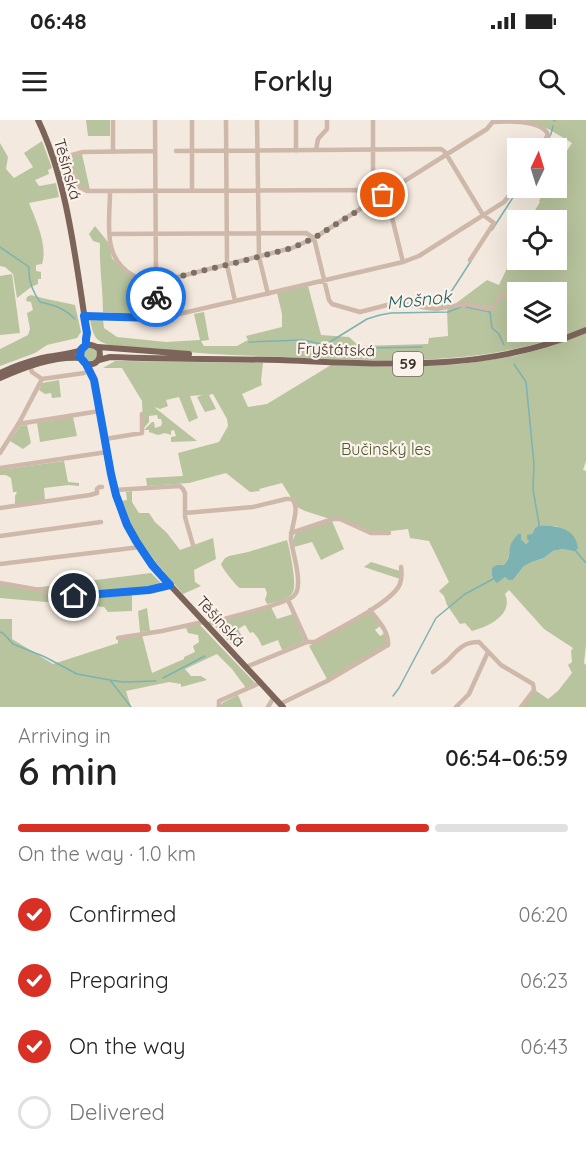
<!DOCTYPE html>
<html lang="en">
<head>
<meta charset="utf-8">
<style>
  :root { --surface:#fff; --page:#f6f6f6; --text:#222; --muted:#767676; --line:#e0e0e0; --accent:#d93025 }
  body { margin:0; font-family:Quicksand,sans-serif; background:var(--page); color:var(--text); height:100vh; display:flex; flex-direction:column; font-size:22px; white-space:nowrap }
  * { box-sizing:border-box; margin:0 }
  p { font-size:20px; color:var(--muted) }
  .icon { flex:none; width:33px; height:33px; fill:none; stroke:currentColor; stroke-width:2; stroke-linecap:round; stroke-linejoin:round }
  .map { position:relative; height:587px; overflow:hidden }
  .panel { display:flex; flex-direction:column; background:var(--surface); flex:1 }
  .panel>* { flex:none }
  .needle { width:39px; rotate:4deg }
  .fabs { position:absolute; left:507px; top:18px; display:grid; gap:12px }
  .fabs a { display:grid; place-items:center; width:60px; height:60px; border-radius:0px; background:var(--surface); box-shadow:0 6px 24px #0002; font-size:30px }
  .pin { position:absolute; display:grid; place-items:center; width:51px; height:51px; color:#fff; margin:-26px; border:3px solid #fff; border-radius:50%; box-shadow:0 2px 6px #0007 }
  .courier { position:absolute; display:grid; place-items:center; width:60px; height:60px; margin:-30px; border:4px solid #1a73e8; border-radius:50%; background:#fff; color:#222; box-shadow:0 2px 8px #0007 }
  .overview em { font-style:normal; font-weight:600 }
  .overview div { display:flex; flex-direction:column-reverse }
  .overview { display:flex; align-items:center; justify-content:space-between; height:102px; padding:0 18px }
  h1 { font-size:39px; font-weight:600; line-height:45px }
  .bar { display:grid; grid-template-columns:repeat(4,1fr); gap:9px 6px; align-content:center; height:72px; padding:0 18px }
  .bar i { height:8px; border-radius:4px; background:var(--line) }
  .bar .active { background:var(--accent) }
  .bar p { grid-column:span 4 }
  ol { padding:0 18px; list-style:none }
  li { display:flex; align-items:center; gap:18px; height:66px }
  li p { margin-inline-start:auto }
  li .icon { padding:6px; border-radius:50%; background:var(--accent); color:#fff; stroke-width:4 }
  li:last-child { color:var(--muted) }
  li i { width:33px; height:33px; border:3px solid var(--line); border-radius:50% }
  .status { display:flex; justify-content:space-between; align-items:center; height:42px; padding:0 30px; background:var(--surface); direction:ltr }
  .status svg { height:16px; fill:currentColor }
  header { display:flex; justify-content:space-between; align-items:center; height:78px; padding:0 18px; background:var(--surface); font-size:27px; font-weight:600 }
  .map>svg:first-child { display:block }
  .green { fill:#b8c49d; fill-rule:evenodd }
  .water { fill:#7cb2b2 }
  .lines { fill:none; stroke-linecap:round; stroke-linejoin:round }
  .stream { stroke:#7cb2b2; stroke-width:1.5 }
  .minor { stroke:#cdb8a9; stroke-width:4.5 }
  .major { stroke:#7c645a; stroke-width:6 }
  .done { stroke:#7b6f68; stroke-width:6; stroke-dasharray:0 10.8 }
  .route { stroke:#1a73e8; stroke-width:8 }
  .labels { text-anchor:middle; stroke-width:4.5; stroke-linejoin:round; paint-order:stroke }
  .shield { fill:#fbf3eb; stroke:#746963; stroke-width:1.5 }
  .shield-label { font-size:15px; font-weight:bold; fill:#3a2e29 }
  .street-label { font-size:16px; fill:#3a2e29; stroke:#fbf3eb }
  .park-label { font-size:16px; fill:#4a592c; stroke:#fbf3eb }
  .water-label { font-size:18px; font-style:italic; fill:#1c5c5e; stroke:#fbf3eb }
</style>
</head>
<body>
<div class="status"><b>06:48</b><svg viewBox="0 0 49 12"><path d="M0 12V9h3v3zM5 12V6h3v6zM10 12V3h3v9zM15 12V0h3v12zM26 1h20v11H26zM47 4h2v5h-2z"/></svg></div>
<header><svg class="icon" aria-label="menu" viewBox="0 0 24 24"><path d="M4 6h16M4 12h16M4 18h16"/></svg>Forkly<svg class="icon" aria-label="search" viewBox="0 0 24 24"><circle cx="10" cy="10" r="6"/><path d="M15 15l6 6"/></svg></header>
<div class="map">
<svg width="586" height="587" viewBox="0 0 586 587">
  <rect width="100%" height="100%" fill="#f4e9de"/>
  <path class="green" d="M86,0H110V16H88Z
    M523,0H586V207C482,251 368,240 258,236C226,235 195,233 163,230C146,229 129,229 113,225V226C95,221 94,218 90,200L103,199L104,208L117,217L166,222L200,220L194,194L204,192L209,220L201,221L204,226H237L248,220L246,216L282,207V194L277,173L308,166L321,215L349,217L359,226L428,224L429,218L448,216L447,190L487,160L499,165L517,127L518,140H556V100H529L540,82L539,81L545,68H556V28H541L546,20L566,32L572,23C556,14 542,3 523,0ZM518,172H556V212H518Z
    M42,21L52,48L48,50L49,54L35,60L39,66L56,63L59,77L29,83C36,101 48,125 42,144L36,145V151L41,152V159H38V164L31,167L17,178L13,154L5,147L0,146V23L8,37L6,49L14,58L33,47L24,33Z
    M82,34L90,70H87L80,65C77,55 75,49 66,43L65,38Z
    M95,106L108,122L112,138L120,147L137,159L136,194L103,192C103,169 99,146 100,123L93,121L89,114Z
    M12,154L20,213L0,215V156Z
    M31,175L42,178L75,185L81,212L77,218L47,225L35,233L0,246V229L28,215L30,209L27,193L33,190L31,182L26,181L27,177Z
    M586,213V341L583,350L586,351V525L584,543L586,545V587H523L535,570L548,579L558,571L572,553L568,545L572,542L571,531L573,528L544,509L509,470L505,474C514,495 488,507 472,511L465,503L460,504L447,485L444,476L439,471L449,462L429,421L410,418L408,409L374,413L340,398H327L305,391L297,387L282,363L259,369L260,371L250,372L226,353L189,363L147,366L146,358L183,356L178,333L219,322L228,306L227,299L213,274L209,275L216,289L205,292L197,277L202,275L190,276L198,298L189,302L179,277L166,280L168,286L160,289L154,287L197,321L171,322V317L176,316L174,310L171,311V315L165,313L158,315L149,312V310H144L152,302H154L155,308L161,306L162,303L161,299H158L157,295L149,296V302L143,309L142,281L122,248H103L115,241H130L263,243L261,261L262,265L242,274L248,287L267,284L331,245L403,247L461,244L515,236L552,226ZM556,406L566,410L577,430L563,429L553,431L544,438L532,442L524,446L513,460L505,457L494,461L492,455L497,445H504C511,437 509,430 513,421L521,419L526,424L529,421L535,408Z
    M83 234a7 7 0 1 1 14 0a7 7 0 1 1-14 0Z
    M59,260L61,277L52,278L51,273L45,274L39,270L42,263Z
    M73,297L77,316L40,322L37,303Z
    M27,305L31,323L23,329L10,321L20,306Z
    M64,341L68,362L79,363V366L69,365L44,368L45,380L15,384V376L17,372H13L11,358L6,355H0V350Z
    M132,371V382L139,393H149L155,402L167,413L180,430L213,418L216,439L194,450L195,462L201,466L183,474C157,444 134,419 121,381L127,380L126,372Z
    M332,401L344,429L321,440L312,422L294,427L293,420L296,413Z
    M287,420C290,430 297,464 293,472C289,480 275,482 267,484L265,480L267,473L265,468H240C236,466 222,448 221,444L225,438L229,436L248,432Z
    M371,442L400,451V459L364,447Z
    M151,453L163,465L132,471V491L108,492L104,487L0,478V464L33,468Z
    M271,487L277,499L293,494L304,521L282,530L278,520L262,526L258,518L253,512L250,513L245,505L238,509L245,522L233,526L213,504Z
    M147,488L150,511L140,512L138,491Z
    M368,493H371L380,506L375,510L380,516L385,513L387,517L386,524L327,559L309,526Z
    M0,499H12V519L53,544L118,523V519L142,515L152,553L184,539V537L195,532L193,526L199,522L198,515L188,513L186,508L199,504L256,564L246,568L232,549L217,534L185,549L191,556H201L207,560L181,567V564L169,562L126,571L131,587H0Z
    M238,575L243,587H220L222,583Z"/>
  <path class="water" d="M539,406C557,405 576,408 578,429L574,431L563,429L553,431L544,438L532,442L524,446L513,460H509L505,457L497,463C491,459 492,454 492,448L497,445H504C510,438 509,435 510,427C511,422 515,418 518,414H521V419L526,424L529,421L527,419V415L532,414L535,408Z"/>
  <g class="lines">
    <path class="stream" d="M554,1L555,0
      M543,28L551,14L553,6
      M492,110L519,68
      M0,127L29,147C28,160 32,171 40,182C54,185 64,188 75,199
      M442,186L471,141
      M466,187L490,192L492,208L499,214L504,225
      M249,222L303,220L325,225L367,199L380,195L391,193L448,192L461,187
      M325,225L346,231L371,228L422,227
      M514,244L526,262L534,344L533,369L539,404L538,408
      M575,430L586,443
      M0,512L4,514L13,524L45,537L77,554L110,560L131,587
      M163,558L205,536
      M110,560L123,562L156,561
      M393,576L399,568L436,498L465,474L495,458"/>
    <path class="minor" d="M155,0L156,159L157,164L156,198
      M192,0V71
      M226,0L227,145L235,181
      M257,0L259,137L268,174
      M373,0V70
      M494,2C508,1 543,0 548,15L540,28
      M316,30L318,19L327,9V0
      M176,31L441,29L445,32L483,95L494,103L470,140
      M296,31V0
      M113,32V0
      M54,40C71,46 73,50 79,67L87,71L380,70L386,73
      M54,40L83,32L155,31
      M110,71C110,103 101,138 134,156C144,161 154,162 166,160L292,128L314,118L487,9L494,0
      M386,73L403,142
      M110,114L306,113L314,118L329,180L332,184L360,192L395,183L436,189L466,184L488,189L493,187L502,175L518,179
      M84,196L166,197L403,142L419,136L504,82L518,64
      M30,246L32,252L42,259
      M42,259L84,253
      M18,304L100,291
      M105,319L142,313V294
      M0,333L19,303L42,259
      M0,348L107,332
      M115,370L180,366L183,369L185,373V397L193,425
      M0,388L90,375L97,373V369L99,367H102
      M185,393L253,387L286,379H292C301,389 290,407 291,420C293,434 301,457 297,471C295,476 292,478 287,480C261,491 232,495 206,505
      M291,413L333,399H340L371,413H389
      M0,416L101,402
      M0,444L140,427
      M0,463L74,476L149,470L170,465
      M288,480L307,522
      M118,518L162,511L203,502
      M246,547L307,522H315C335,510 388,485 399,466C402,460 402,454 401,447
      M433,552C438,548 444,544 449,539C458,529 464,522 479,522L501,545L533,564L534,570L521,587
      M280,584L327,561L388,525C389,511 378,501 370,490
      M219,587V581L260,563
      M268,587L274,577
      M456,587L469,574L488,532"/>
    <path class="major" d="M38,0C68,62 76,144 87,213L86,225
      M98,227L189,234
      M99,240L110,237C167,239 223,239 280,240C385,244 486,253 586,210
      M86,244C96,246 102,239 99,229C89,220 74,227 81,239C83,242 86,244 87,246C90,250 92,254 93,258C98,271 99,286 101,299C105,324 109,351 116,375C127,410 146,437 170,465L283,587
      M0,253C13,247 27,242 42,238C55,235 68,235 81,230
      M0,258C25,247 53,236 81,238"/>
  </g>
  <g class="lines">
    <path class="done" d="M156,177V162L243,141L292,128L314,118L383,75"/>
    <path class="route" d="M74,476L149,470L170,465L152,445L136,421L127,405L116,375L111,354L94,260L86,244L80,237L81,230L86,225V219L87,213L84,196L156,198V177"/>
  </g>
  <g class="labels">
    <rect class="shield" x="393" y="232" width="30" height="24" rx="4.5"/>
    <g class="shield-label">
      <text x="408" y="249">59</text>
    </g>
    <g class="street-label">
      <text transform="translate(68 49) rotate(74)" y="6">Těšínská</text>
      <text transform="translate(336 229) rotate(2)" y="6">Fryštátská</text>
      <text transform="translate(221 501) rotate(47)" y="6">Těšínská</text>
    </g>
    <g class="park-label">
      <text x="386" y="335">Bučinský les</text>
    </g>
    <g class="water-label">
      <text transform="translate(419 180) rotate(-6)" y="6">Mošnok</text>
    </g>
  </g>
</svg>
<div class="fabs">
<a><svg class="needle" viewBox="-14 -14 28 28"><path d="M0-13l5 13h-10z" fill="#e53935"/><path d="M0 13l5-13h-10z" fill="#767676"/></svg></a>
<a><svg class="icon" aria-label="locate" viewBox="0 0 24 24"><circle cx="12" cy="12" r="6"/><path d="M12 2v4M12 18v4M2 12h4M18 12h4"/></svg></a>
<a><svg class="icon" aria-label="layers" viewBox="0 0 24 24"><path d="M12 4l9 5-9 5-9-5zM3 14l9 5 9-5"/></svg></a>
</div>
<div class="pin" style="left:383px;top:75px;background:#ea580c"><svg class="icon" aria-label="bag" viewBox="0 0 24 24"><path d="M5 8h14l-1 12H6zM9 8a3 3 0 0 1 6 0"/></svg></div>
<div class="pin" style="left:74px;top:476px;background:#1f2937"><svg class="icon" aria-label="home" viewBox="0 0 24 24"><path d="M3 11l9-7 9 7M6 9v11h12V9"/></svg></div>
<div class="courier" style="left:156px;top:177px"><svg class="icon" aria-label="bike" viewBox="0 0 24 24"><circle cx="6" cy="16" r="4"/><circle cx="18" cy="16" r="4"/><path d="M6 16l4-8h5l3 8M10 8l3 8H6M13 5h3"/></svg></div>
</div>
<section class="panel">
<div class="overview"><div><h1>6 min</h1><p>Arriving in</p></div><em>06:54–06:59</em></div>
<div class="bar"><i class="active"></i><i class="active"></i><i class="active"></i><i></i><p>On the way · 1.0 km</p></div>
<ol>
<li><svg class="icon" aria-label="check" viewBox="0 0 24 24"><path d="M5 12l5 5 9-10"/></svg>Confirmed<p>06:20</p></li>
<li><svg class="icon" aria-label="check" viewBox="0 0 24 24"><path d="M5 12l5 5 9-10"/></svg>Preparing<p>06:23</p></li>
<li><svg class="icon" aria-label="check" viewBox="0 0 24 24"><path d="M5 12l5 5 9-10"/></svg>On the way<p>06:43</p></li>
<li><i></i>Delivered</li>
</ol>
</section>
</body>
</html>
